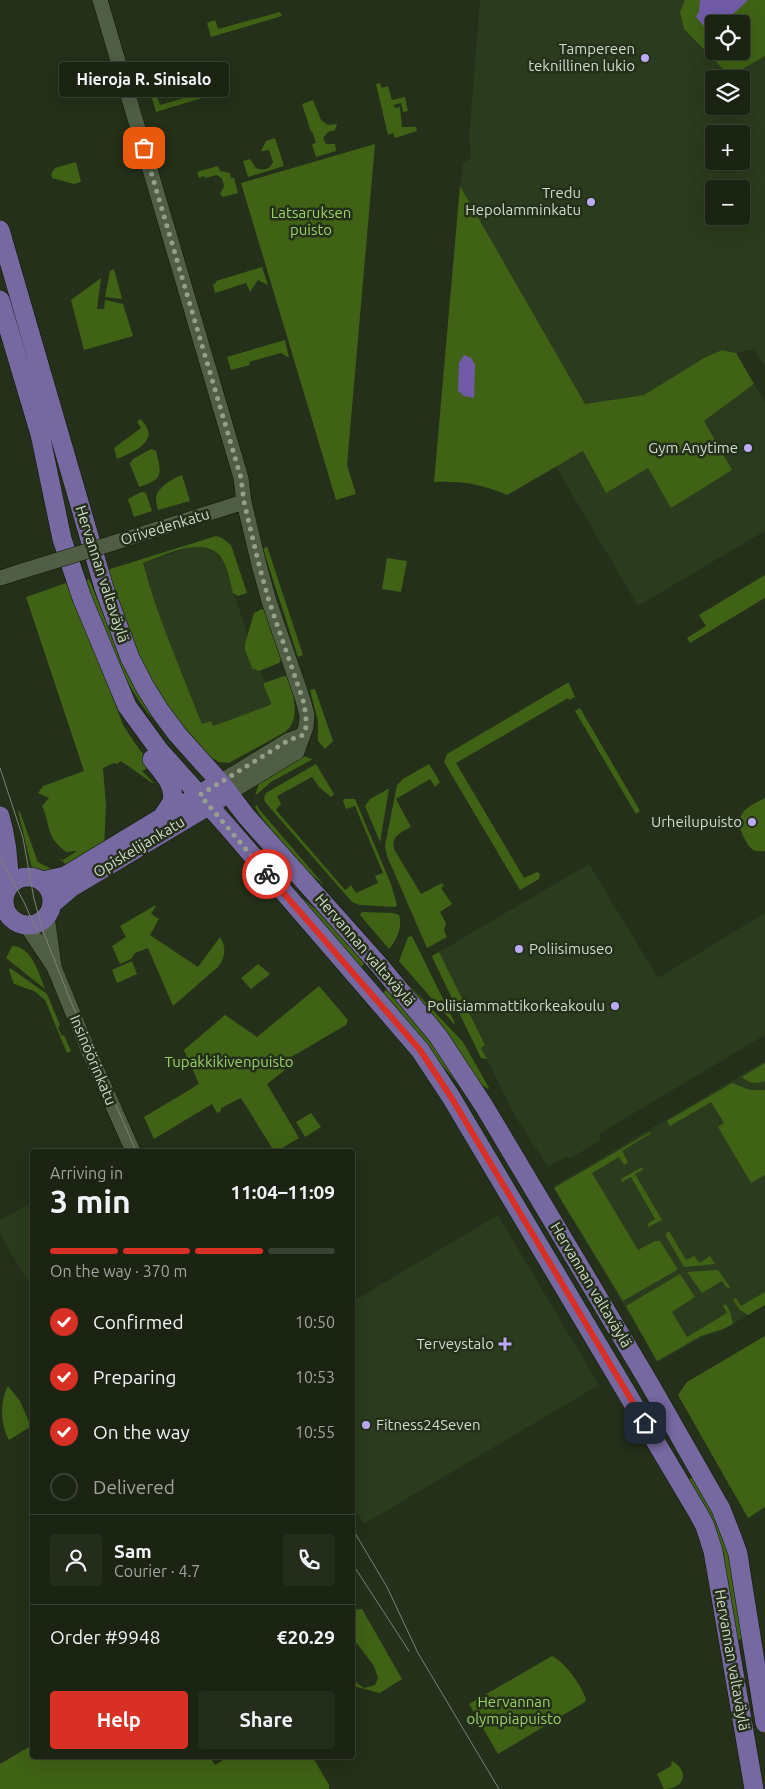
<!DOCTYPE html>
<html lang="en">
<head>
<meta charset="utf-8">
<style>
  :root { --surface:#1b2413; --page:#242c1c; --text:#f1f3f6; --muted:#a0a4a0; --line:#394133; --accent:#d93025 }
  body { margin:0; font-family:Ubuntu,sans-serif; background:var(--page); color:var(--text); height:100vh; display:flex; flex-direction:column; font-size:19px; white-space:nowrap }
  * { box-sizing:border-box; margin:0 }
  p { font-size:16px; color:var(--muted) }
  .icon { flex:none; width:28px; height:28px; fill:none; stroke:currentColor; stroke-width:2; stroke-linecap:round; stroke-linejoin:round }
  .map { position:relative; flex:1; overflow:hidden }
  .panel { position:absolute; left:30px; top:1149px; width:325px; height:610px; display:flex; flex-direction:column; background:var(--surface); border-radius:5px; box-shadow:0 5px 20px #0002,0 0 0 1px var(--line) }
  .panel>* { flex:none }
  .fabs { position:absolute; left:705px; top:15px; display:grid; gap:10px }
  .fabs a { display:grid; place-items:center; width:45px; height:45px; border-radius:5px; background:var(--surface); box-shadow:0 5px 20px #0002,0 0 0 1px var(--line); font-size:25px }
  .pin { position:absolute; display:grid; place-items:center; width:42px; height:42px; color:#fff; margin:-21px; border-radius:10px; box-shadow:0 2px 8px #0006 }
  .courier { position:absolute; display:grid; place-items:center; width:50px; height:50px; margin:-25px; border:4px solid #d93025; border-radius:50%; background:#fff; color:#222; box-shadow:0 1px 6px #0007 }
  .bubble { position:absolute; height:35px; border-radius:5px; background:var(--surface); box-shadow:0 5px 20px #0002,0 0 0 1px var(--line); font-size:16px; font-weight:700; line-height:35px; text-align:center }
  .headline em { font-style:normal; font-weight:700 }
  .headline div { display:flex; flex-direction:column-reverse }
  .headline { display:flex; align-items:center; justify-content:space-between; height:85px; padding:0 20px }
  h1 { font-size:32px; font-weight:700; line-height:38px }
  .bar { display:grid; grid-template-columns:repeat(4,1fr); gap:8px 5px; align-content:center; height:60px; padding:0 20px }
  .bar i { height:6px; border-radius:4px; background:var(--line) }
  .bar .active { background:var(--accent) }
  .bar p { grid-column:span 4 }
  .line { display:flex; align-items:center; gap:12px; padding:0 20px; border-top:1px solid var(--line) }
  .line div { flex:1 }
  .round { display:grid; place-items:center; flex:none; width:52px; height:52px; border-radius:5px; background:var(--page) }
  ol { padding:0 20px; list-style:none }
  li { display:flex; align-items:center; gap:15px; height:55px }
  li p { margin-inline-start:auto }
  li .icon { padding:5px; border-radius:50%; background:var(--accent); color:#fff; stroke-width:4 }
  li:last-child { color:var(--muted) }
  li i { width:28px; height:28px; border:2px solid var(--line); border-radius:50% }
  .primary-button { display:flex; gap:10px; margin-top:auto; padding:10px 20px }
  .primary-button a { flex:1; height:58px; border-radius:5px; background:var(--accent); color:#fff; font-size:20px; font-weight:700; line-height:58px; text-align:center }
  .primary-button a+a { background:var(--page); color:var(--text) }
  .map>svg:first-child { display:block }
  .built { fill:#2b3b1d; fill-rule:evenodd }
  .green { fill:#3f6215; fill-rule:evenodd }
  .water { fill:#715ba8 }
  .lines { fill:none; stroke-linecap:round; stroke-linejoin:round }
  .minor-casing { stroke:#0d1803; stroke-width:16 }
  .major-casing { stroke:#0d1803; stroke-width:20 }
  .minor { stroke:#505e45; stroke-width:15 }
  .major { stroke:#7668a1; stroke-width:19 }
  .tram { stroke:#7a8472; stroke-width:1 }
  .minor-bridge-casing { stroke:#0d1803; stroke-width:16; stroke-linecap:butt }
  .minor-bridge { stroke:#505e45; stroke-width:15 }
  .done { stroke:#969f8e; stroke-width:5; stroke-dasharray:0 9 }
  .route { stroke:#d93025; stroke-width:6 }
  .poi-dot { fill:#bcaaf5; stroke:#243019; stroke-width:2 }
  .labels { text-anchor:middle; stroke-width:5; stroke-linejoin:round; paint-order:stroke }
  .poi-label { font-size:15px; fill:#d3dbcd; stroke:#243019; text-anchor:end }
  .park-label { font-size:15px; fill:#9bd167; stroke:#243019 }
  .street-label { font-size:15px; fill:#d3dbcd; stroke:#243019 }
</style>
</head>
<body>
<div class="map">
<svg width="765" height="1789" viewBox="0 0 765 1789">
  <rect width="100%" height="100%" fill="#243019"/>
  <path class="built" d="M480,0H765V367L754,349L736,353L722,350L704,358L644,395L584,404L460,186L463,163L471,158L469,137ZM714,24H741V51H714ZM714,79H741V106H714ZM714,134H741V161H714ZM714,189H741V216H714Z
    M754,384L765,403V531L638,606L556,467L584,451L648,468L672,508L704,421Z
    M201,546L215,552L223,561L271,703L270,705L213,726L202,725L187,686L172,653L150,591L142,563L189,548Z
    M589,864L658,978L765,913V1035L599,1134L601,1140L569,1159L567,1156L548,1167L515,1116L481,1047L484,1045L439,952Z
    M765,1061V1305L723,1330L702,1337L660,1361H657L554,1188V1186Z
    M32,1202V1289L0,1234V1220Z
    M498,1215L599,1385L364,1524L352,1505L353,1301Z"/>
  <path class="green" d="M685,0H765V56L730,76L684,29L680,12ZM714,24H741V51H714Z
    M280,12L282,16L211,37L207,23L215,20L218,29Z
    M380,83L382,88L388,86L392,100L405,97L408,111L403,112L401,103L394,105L395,108L400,107L402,127H416L417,131L395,138L393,133L388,135L376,84Z
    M155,91L160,105L201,93L202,98L156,112L150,92Z
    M313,100L321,120L328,125L337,124L335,130L328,132L323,138L326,144H335L336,151L316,157L312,144L316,143L312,131L311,132L302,104Z
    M275,138L284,166L248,177L243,161L250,159L256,168C264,171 269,170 273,162L269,150L261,151L266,141Z
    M375,144L347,465L356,494L336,500L241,183Z
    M76,162L81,182L74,184L52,178L51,174L55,168Z
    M218,166L220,171L230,173L231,178H234L238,193L223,197L220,194L224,186L222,179L217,175L205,178L204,176L199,178L197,172Z
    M460,186L585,404L644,395L704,358L722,350L736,353L754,384L704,421L732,470L671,508L648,468L606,493L583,451L507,495C480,484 464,481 434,482Z
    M262,267L268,285L258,280L250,292L246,283L215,293L213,284L216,283V281Z
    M114,269L122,299L105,297L110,271Z
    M101,278L97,309H104L105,300L123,304L133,336L84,350L71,300Z
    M285,340L289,358L281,353L249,362L250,365L231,370L227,357Z
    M140,419C163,440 134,452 117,459L114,448L141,428L137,422Z
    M151,449L156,451C162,475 163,479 139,487L130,464L133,459Z
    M182,475L190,501L158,510C157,506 156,502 156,498C157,487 174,478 182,475Z
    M141,492L146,493L152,511L134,517L128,499Z
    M216,536L222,538L231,545L247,593L238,596L233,593C230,582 227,565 220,556C202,535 163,556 143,563C158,619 181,670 202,724L211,721L213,726L270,705L271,703L264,686V683L284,676H288L290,679C293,696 301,720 285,732L229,763L219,762L210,757L167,711L147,677L107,570Z
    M267,546L303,655L298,657L263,549Z
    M387,558L407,561L401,592L382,589Z
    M765,575V598L690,643L687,638L706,626L699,615Z
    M89,579L123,662L153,715L151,717C119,677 103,628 84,581Z
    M69,582L123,725L134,742L152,766L142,771L154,783H152L121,761L117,764L114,763L103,768L106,806L104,848L67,868L63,861L56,859L63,860L77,851L66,852C62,848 57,845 54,840C48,833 47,814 42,806L49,798L38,793L43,786L84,771L26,597Z
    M262,609L264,610L281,660L279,663L259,671L252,668L245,650V644L254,613Z
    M567,683H569L575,697L569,700L568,698L456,763L524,878L537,872L540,874L539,879L520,890L444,762L447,754Z
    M315,689L333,741L325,749L318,741V721L310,690Z
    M580,708L640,811L636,814L575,711Z
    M303,756L313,759L271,782L255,796L259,783Z
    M316,764L334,794L331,797L319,787L312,777L277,796L281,804L276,810L345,890L351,885L356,893L378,883L375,876L383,873L355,806L346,809L343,801L344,799H355L391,884L397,905L395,907L360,905L352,902L265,802L264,798L266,793Z
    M429,764L440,782L435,787L430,779L396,799L411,827C400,833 391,836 394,849L421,894L442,883L444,886L441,888L452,904L440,912L446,923L444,930L447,937L427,948L387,856L385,846L397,785L403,779Z
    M388,789H389L380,842L365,806L370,799Z
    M765,798V851C761,851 757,852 753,850C746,845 737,826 740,818C744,807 756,803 765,798Z
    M257,805L259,809L324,885L301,866L262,818L255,807Z
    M18,811L20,812L36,857L38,862L53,870L40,873L32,869Z
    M301,897L324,916L366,962L360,968L299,899Z
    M154,906H156L151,914L159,919L150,935L198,967L220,937C227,947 225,958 218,967L173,1006L148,948L135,953L131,959L120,964L112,946L126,937L120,926Z
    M362,912L393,913L399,915C403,926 397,940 389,949L360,915Z
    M412,936L455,1023L454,1024L399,961L408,937Z
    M12,946C32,946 39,974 45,989L6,958Z
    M439,952L485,1045L481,1048L487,1059L481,1058L433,959L432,956Z
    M132,961L137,974L117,983L112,970Z
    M258,964L270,974L251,989L241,978Z
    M10,968L47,994L60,1025L58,1027L62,1036L64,1035L71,1051L67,1053L45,1000L34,991L14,984L9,970Z
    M409,985L463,1042L489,1088L488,1089L478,1082L407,987Z
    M319,986L348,1020L346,1025L281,1063L285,1070L267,1084L299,1138L277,1151H274L241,1098L221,1108V1111L217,1113L212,1104L154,1139L144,1117L199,1084L184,1050L225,1015L257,1037Z
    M388,988L417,1017L467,1098L458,1084L382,994Z
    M765,1063V1081C756,1084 749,1084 742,1077Z
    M732,1083L750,1090H765V1175L751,1183L718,1127L724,1123L711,1102L670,1126L667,1121Z
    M311,1113L321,1127L305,1137L296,1122Z
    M650,1132L651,1133L622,1151L628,1162L624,1165L619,1157L592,1173L638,1250L655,1241H660L677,1268V1270L623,1301L554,1188Z
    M642,1167L643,1170L635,1174L662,1220L649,1227L647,1224L655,1219L631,1177L622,1182L621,1179Z
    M722,1199L669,1231L686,1260L694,1256L700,1263L710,1256L715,1264L684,1267L666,1236V1233Z
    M718,1270L730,1287L728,1289L722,1281L702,1293L687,1272Z
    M680,1274L695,1297L672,1312L687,1337L727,1313L723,1306L726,1304L731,1314L733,1324L723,1329L701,1336L657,1361L626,1306Z
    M765,1292V1305L748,1315L740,1310L733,1300L736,1298L741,1306Z
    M765,1336V1507L748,1518L678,1395L687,1382Z
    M8,1386L20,1401L30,1424V1427L9,1440C0,1424 0,1401 8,1386Z
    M692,1477L702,1489L728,1545L745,1639L736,1640L688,1481Z
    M362,1609L402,1679L380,1693L353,1686V1680L364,1688L375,1685L378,1678L374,1666L353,1638V1610Z
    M552,1656C564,1661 582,1686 586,1699L585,1702L498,1754L469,1704Z
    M32,1745V1756H209L215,1765L230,1756H312L329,1785V1789H0V1764Z
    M672,1761C691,1772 684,1789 664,1789L657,1774L671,1766Z"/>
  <path class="water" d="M700,0H748L732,15L730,24H714V31L708,26L703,25L696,17L699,12Z
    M464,355L471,358L475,365L474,398L464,396L458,391L459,363Z"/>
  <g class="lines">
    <g class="minor-casing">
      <path id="minor" d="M100,0L241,478L244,502L259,565L269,601L303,700L307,715L306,727L297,752L229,793
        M110,544L244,502
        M0,578L19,572
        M220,782L289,740L303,735
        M47,916L54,966
        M26,925L54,967L88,1050L133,1151"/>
    </g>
    <g class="major-casing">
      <path id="major" d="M0,230L104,588L130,658L145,687L160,711L177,734L220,782L246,816L379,965L438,1036L484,1106L648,1381L721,1509L732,1537L738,1554L742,1580L765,1723
        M0,300L40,434L62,539L82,598L127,706L159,750L227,826L420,1050L451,1097L698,1513L705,1526L713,1551L754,1789
        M152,759C161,771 176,785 172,801C170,807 164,813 161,819
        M0,816C7,839 9,862 9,886
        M4 901a24 24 0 1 1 48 0a24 24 0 1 1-48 0Z
        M42,881L65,876L210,788
        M52,904L72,887L218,800"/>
    </g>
    <use href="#minor" class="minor"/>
    <use href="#major" class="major"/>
    <path class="tram" d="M0,768L23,838L34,899L43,931L71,1002L136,1151
      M0,858L24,902L38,934
      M352,1528L387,1587L418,1653L499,1789
      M352,1563L409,1651"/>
    <g class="minor-bridge-casing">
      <path id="minor-bridge" d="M19,572L110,544"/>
    </g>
    <use href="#minor-bridge" class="minor-bridge"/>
  </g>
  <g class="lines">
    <path class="done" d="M144,148L241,478L244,502L259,565L269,601L303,700L306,715V727L303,735L289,740L200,795L267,874"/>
    <path class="route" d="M267,874L420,1050L451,1097L645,1423"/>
  </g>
  <g class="poi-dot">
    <circle cx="645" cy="58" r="5"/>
    <circle cx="591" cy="202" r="5"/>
    <circle cx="748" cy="448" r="5"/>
    <circle cx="752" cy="822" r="5"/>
    <circle cx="519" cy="949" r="5"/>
    <circle cx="615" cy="1006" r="5"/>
    <path d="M502.5 1336.5h5v5h5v5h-5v5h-5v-5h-5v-5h5z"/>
    <circle cx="366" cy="1425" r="5"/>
  </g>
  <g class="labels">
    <g class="poi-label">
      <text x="635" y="54">Tampereen<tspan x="635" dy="17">teknillinen lukio</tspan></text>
      <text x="581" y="198">Tredu<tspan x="581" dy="17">Hepolamminkatu</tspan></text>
      <text x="738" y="453">Gym Anytime</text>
      <text x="742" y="827">Urheilupuisto</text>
      <text x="529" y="954" text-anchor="start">Poliisimuseo</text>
      <text x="605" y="1011">Poliisiammattikorkeakoulu</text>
      <text x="494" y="1349">Terveystalo</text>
      <text x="376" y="1430" text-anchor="start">Fitness24Seven</text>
    </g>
    <g class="park-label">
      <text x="311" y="218">Latsaruksen<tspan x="311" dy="17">puisto</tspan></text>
      <text x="229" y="1067">Tupakkikivenpuisto</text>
      <text x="514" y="1707">Hervannan<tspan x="514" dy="17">olympiapuisto</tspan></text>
    </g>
    <g class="street-label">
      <text transform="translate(165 527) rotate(-17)" y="5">Orivedenkatu</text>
      <text transform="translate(102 574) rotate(72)" y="5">Hervannan valtaväylä</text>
      <text transform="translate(139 847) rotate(-31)" y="5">Opiskelijankatu</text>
      <text transform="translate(365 950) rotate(49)" y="5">Hervannan valtaväylä</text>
      <text transform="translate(93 1060) rotate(67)" y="5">Insinöörinkatu</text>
      <text transform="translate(591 1285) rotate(59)" y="5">Hervannan valtaväylä</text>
      <text transform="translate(732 1660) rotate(80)" y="5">Hervannan valtaväylä</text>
    </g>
  </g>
</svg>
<div class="fabs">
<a><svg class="icon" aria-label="locate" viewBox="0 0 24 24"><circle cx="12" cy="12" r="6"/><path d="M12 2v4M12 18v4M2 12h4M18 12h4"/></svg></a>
<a><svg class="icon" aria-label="layers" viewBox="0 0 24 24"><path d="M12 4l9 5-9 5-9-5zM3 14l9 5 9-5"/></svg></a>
<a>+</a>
<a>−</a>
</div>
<div class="pin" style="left:144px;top:148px;background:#ea580c"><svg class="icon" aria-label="bag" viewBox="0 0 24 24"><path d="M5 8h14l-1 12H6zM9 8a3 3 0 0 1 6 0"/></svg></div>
<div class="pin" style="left:645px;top:1423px;background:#1f2937"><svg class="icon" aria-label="home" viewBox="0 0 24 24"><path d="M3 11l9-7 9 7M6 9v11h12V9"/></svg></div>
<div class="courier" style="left:267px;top:874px"><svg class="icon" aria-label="bike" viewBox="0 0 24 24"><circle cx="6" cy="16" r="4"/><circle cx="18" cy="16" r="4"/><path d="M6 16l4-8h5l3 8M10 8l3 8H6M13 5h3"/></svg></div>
<div class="bubble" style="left:59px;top:62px;width:170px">Hieroja R. Sinisalo</div>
<section class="panel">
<div class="headline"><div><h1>3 min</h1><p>Arriving in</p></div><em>11:04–11:09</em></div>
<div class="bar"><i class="active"></i><i class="active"></i><i class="active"></i><i></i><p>On the way · 370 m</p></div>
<ol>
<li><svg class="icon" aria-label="check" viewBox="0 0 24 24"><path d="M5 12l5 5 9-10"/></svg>Confirmed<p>10:50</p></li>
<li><svg class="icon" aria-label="check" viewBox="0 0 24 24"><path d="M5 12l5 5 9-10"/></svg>Preparing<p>10:53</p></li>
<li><svg class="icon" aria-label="check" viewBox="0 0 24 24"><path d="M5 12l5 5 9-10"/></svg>On the way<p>10:55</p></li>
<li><i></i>Delivered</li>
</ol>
<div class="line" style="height:90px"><a class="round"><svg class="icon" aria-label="person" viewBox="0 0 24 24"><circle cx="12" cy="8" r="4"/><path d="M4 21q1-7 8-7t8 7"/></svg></a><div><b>Sam</b><p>Courier · 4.7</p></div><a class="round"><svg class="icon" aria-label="phone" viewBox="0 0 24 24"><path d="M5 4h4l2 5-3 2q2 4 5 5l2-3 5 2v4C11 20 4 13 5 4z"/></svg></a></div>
<div class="line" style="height:65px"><div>Order #9948</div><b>€20.29</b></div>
<div class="primary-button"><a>Help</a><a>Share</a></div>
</section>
</div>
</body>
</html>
